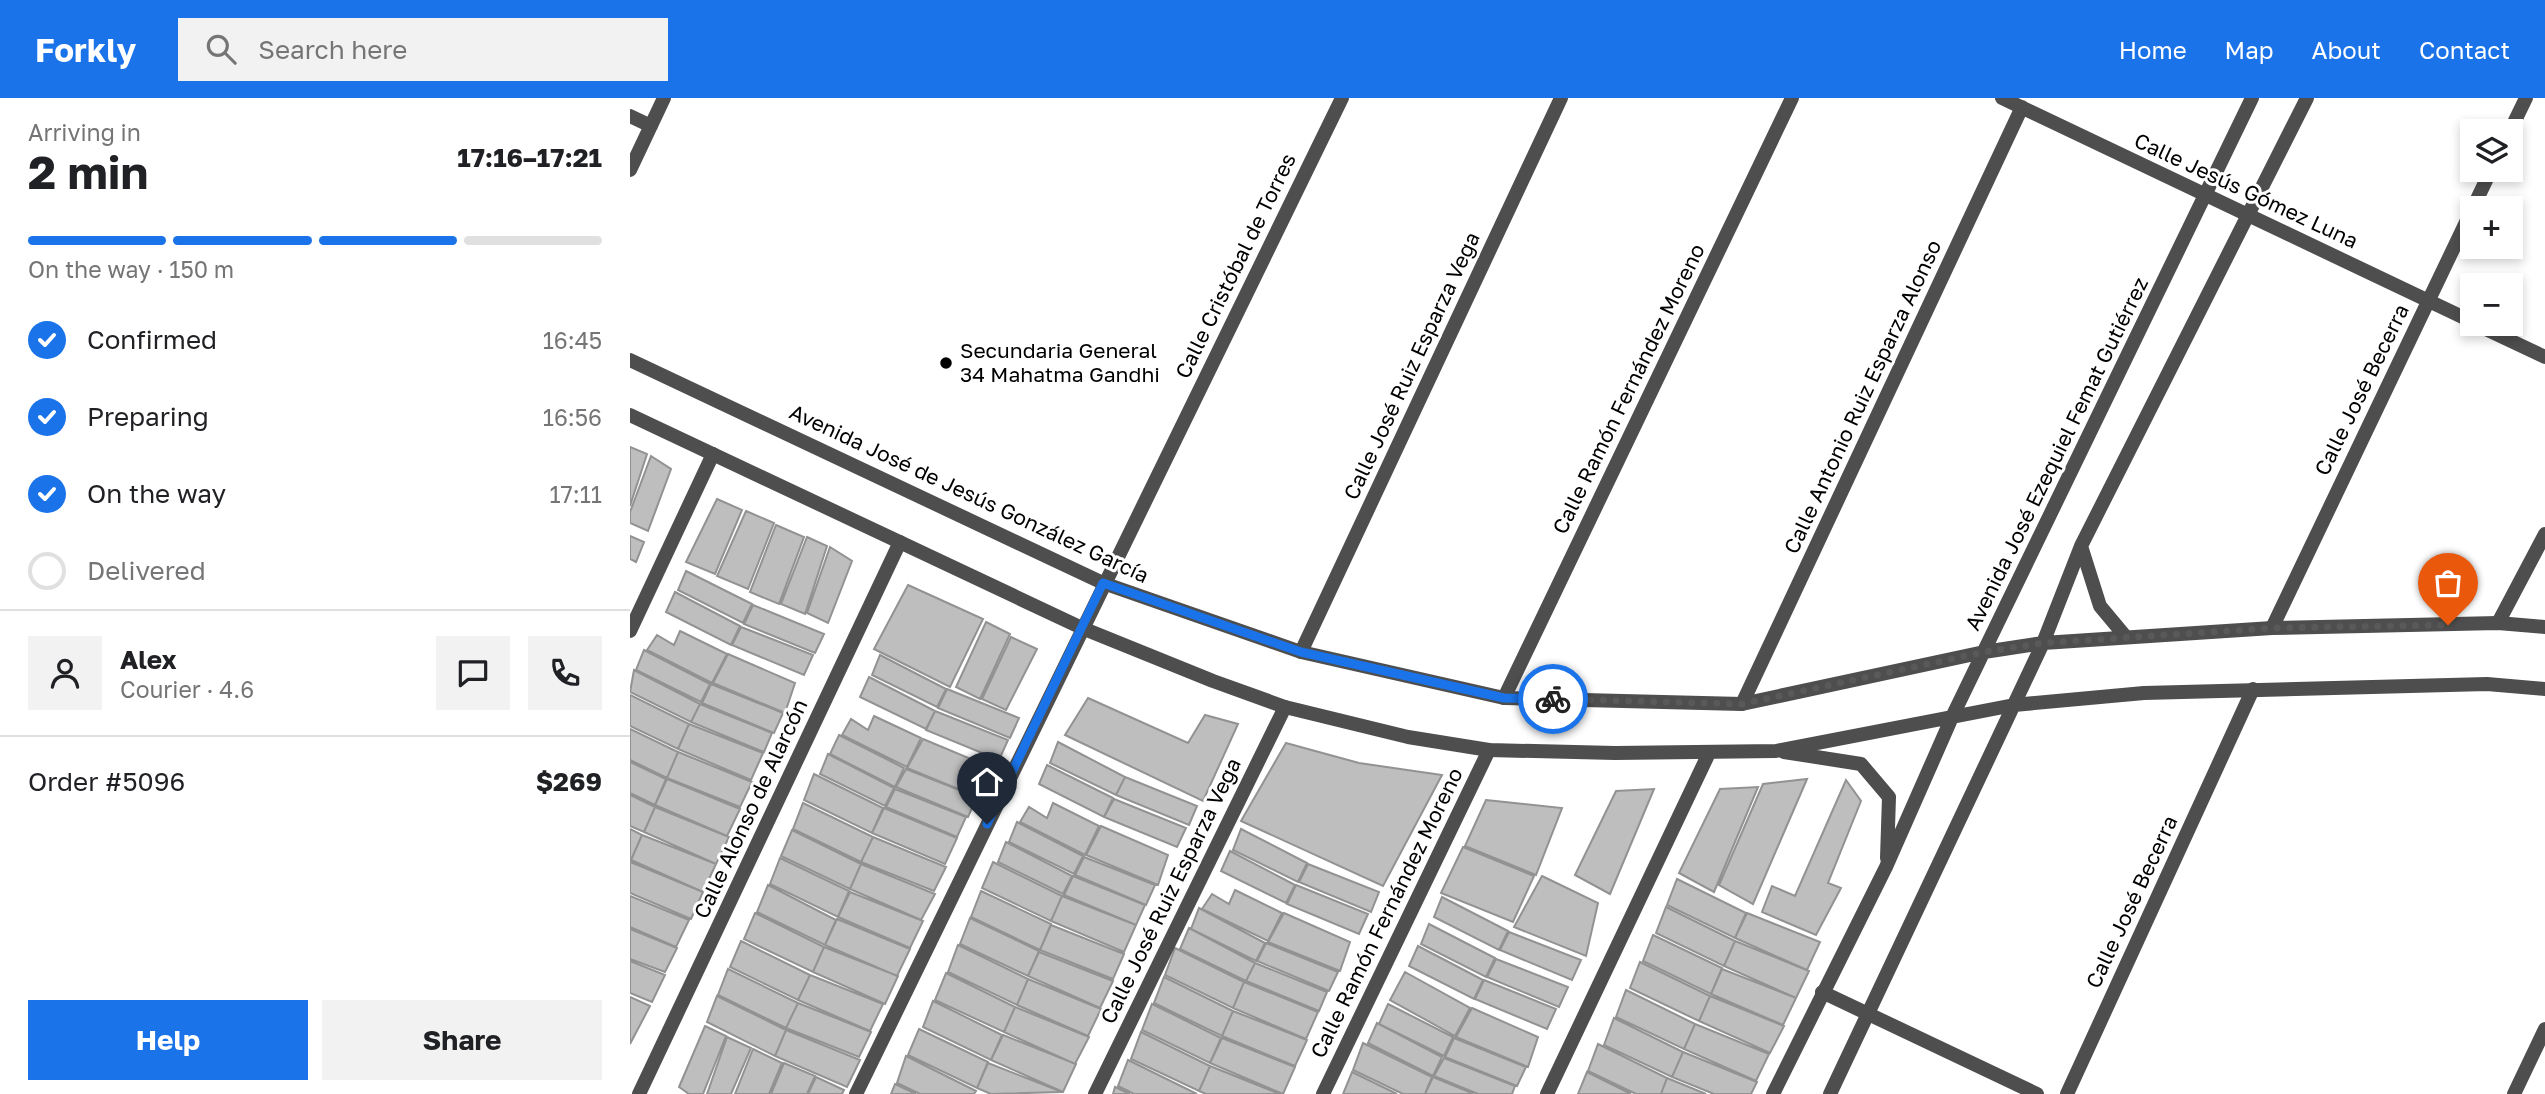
<!DOCTYPE html>
<html lang="en">
<head>
<meta charset="utf-8">
<style>
  :root { --surface:#fff; --page:#f2f2f2; --text:#202124; --muted:#757577; --line:#e0e0e0; --accent:#1a73e8 }
  body { margin:0; font-family:"Golos Text",sans-serif; background:var(--page); color:var(--text); height:100vh; display:flex; flex-direction:column; font-size:26px; white-space:nowrap }
  * { box-sizing:border-box; margin:0 }
  p { font-size:23px; color:var(--muted) }
  .icon { flex:none; width:38px; height:38px; fill:none; stroke:currentColor; stroke-width:2; stroke-linecap:round; stroke-linejoin:round }
  .map { position:relative; flex:1; overflow:hidden }
  .panel { display:flex; flex-direction:column; background:var(--surface); width:630px }
  .panel>* { flex:none }
  .fabs { position:absolute; left:1830px; top:21px; display:grid; gap:14px }
  .fabs a { display:grid; place-items:center; width:63px; height:63px; border-radius:0px; background:var(--surface); box-shadow:0 4px 10px #0003; font-size:35px }
  .pin { position:absolute; display:grid; place-items:center; width:60px; height:60px; color:#fff; margin:-72px -30px; border-radius:50% 50% 50% 0; rotate:-45deg; box-shadow:0 0 7px #0007 }
  .pin .icon { rotate:45deg }
  .courier { position:absolute; display:grid; place-items:center; width:70px; height:70px; margin:-35px; border:5px solid #1a73e8; border-radius:50%; background:#fff; color:#222; box-shadow:0 2px 9px #0007 }
  .summary em { font-style:normal; font-weight:700 }
  .summary div { display:flex; flex-direction:column-reverse }
  .summary { display:flex; align-items:center; justify-content:space-between; height:119px; padding:0 28px }
  h1 { font-size:46px; font-weight:700; line-height:52px }
  .bar { display:grid; grid-template-columns:repeat(4,1fr); gap:10px 7px; align-content:center; height:84px; padding:0 28px }
  .bar i { height:9px; border-radius:5px; background:var(--line) }
  .bar .current { background:var(--accent) }
  .bar p { grid-column:span 4 }
  .line { display:flex; align-items:center; gap:18px; padding:0 28px; border-top:2px solid var(--line) }
  .line div { flex:1 }
  .round { display:grid; place-items:center; flex:none; width:74px; height:74px; border-radius:0px; background:var(--page) }
  ol { padding:0 28px; list-style:none }
  li { display:flex; align-items:center; gap:21px; height:77px }
  li p { margin-inline-start:auto }
  li .icon { padding:7px; border-radius:50%; background:var(--accent); color:#fff; stroke-width:4 }
  li:last-child { color:var(--muted) }
  li i { width:38px; height:38px; border:4px solid var(--line); border-radius:50% }
  .primary-button { display:flex; gap:14px; margin-top:auto; padding:14px 28px }
  .primary-button a { flex:1; height:80px; border-radius:0px; background:var(--accent); color:#fff; font-size:28px; font-weight:700; line-height:80px; text-align:center }
  .primary-button a+a { background:var(--page); color:var(--text) }
  header { display:flex; align-items:center; gap:42px; box-sizing:border-box; height:98px; padding:0 35px; background:var(--accent); color:#fff }
  header strong { font-size:33px }
  nav { display:flex; gap:38px; margin-inline-start:auto; font-size:24px }
  .search { width:490px; height:63px; background:var(--page); display:flex; align-items:center; gap:18px; box-sizing:border-box; padding:0 24px; border-radius:0px; color:var(--muted); font-size:26px }
  main { display:flex; flex:1; min-height:0 }
  .map>svg:first-child { display:block }
  .building { fill:#bebebe; stroke:#929292; stroke-width:2 }
  .lines { fill:none; stroke-linecap:round; stroke-linejoin:round }
  .minor { stroke:#4e4e4e; stroke-width:14 }
  .tertiary { stroke:#4e4e4e; stroke-width:14 }
  .done { stroke:#595959; stroke-width:7; stroke-dasharray:0 12.6 }
  .route { stroke:#1a73e8; stroke-width:9 }
  .poi-dot { fill:#000; stroke:#fff; stroke-width:2.5 }
  .labels { text-anchor:middle; stroke-width:6; stroke-linejoin:round; paint-order:stroke }
  .street-label { font-size:21px; fill:#000; stroke:#fff }
  .poi-label { font-size:21px; fill:#000; stroke:#fff; text-anchor:start }
</style>
</head>
<body>
<header>
<strong>Forkly</strong>
<div class="search"><svg class="icon" aria-label="search" viewBox="0 0 24 24"><circle cx="10" cy="10" r="6"/><path d="M15 15l6 6"/></svg>Search here</div>
<nav><a>Home</a><a>Map</a><a>About</a><a>Contact</a></nav>
</header>
<main>
<section class="panel">
<div class="summary"><div><h1>2 min</h1><p>Arriving in</p></div><em>17:16–17:21</em></div>
<div class="bar"><i class="current"></i><i class="current"></i><i class="current"></i><i></i><p>On the way · 150 m</p></div>
<ol>
<li><svg class="icon" aria-label="check" viewBox="0 0 24 24"><path d="M5 12l5 5 9-10"/></svg>Confirmed<p>16:45</p></li>
<li><svg class="icon" aria-label="check" viewBox="0 0 24 24"><path d="M5 12l5 5 9-10"/></svg>Preparing<p>16:56</p></li>
<li><svg class="icon" aria-label="check" viewBox="0 0 24 24"><path d="M5 12l5 5 9-10"/></svg>On the way<p>17:11</p></li>
<li><i></i>Delivered</li>
</ol>
<div class="line" style="height:126px"><a class="round"><svg class="icon" aria-label="person" viewBox="0 0 24 24"><circle cx="12" cy="8" r="4"/><path d="M4 21q1-7 8-7t8 7"/></svg></a><div><b>Alex</b><p>Courier · 4.6</p></div><a class="round"><svg class="icon" aria-label="chat" viewBox="0 0 24 24"><path d="M4 5h16v11H9l-5 4z"/></svg></a><a class="round"><svg class="icon" aria-label="phone" viewBox="0 0 24 24"><path d="M5 4h4l2 5-3 2q2 4 5 5l2-3 5 2v4C11 20 4 13 5 4z"/></svg></a></div>
<div class="line" style="height:91px"><div>Order #5096</div><b>$269</b></div>
<div class="primary-button"><a>Help</a><a>Share</a></div>
</section>
<div class="map">
<svg width="1915" height="996" viewBox="0 0 1915 996">
  <rect width="100%" height="100%" fill="#fff"/>
  <path class="building" d="M0,349L17,356L0,408Z
    M21,358L41,371L18,433L0,425V414Z
    M87,401L112,412L85,476L56,464Z
    M116,413L144,425L118,491L87,478Z
    M146,427L174,439L149,506L120,494Z
    M0,438L14,444L6,464L0,461Z
    M177,439L197,448L175,516L151,506Z
    M200,449L222,463L198,525L177,515Z
    M56,473L122,506L113,525L48,492Z
    M278,487L353,521L320,589L244,551Z
    M45,494L110,528L101,547L36,514Z
    M123,507L194,536L185,555L114,526Z
    M356,524L380,536L350,601L326,589Z
    M111,529L183,557L174,577L102,547Z
    M50,533L97,556L82,585L17,552L27,537L44,547Z
    M381,539L407,551L376,612L352,601Z
    M14,552L80,586L71,604L6,572Z
    M98,556L165,585L155,615L83,585Z
    M250,557L316,591L307,609L242,577Z
    M4,572L70,606L61,624L0,594Z
    M239,579L305,613L296,631L230,599Z
    M81,586L153,615L144,635L72,605Z
    M317,591L389,620L380,640L308,610Z
    M0,597L59,626L48,651L0,628Z
    M458,600L558,645L575,617L608,626L573,703L435,637Z
    M70,606L142,635L134,654L61,624Z
    M305,613L378,642L369,662L296,632Z
    M244,618L291,640L277,669L212,637L221,621L238,632Z
    M59,626L133,655L121,682L48,651Z
    M0,631L48,654L37,680L0,662Z
    M209,637L274,670L265,689L200,656Z
    M293,641L360,669L350,700L277,670Z
    M428,644L495,679L486,697L420,665Z
    M656,645L729,665L812,677L753,788L611,723Z
    M48,654L122,684L110,709L37,680Z
    M198,656L264,690L255,708L190,676Z
    M0,664L36,681L25,707L0,695Z
    M417,667L483,700L474,719L409,686Z
    M276,671L347,699L338,719L266,689Z
    M184,676L253,710L242,735L174,702Z
    M495,679L567,708L559,727L486,697Z
    M37,681L110,711L97,738L25,707Z
    M1177,681L1123,806L1089,787L1133,686Z
    M1216,682L1231,703L1198,785L1211,790L1186,837L1132,814L1142,788L1165,798Z
    M1128,689L1084,794L1049,775L1090,691Z
    M265,691L336,719L327,739L256,709Z
    M1024,691L980,796L945,777L986,693Z
    M0,697L25,709L14,734L0,728Z
    M484,701L556,730L547,749L474,719Z
    M856,702L932,710L906,777L835,748Z
    M173,705L243,739L231,764L163,731Z
    M423,705L469,728L455,757L390,724L399,709L417,720Z
    M25,709L99,739L86,766L14,734Z
    M254,710L327,740L315,766L242,735Z
    M387,724L453,758L444,776L379,744Z
    M471,728L538,757L528,787L456,757Z
    M0,731L12,737L1,762H0Z
    M611,731L677,765L668,784L603,752Z
    M162,732L231,766L220,791L151,758Z
    M12,737L86,766L73,794L1,762Z
    M243,739L316,769L304,793L231,764Z
    M376,744L442,778L433,796L368,764Z
    M833,749L904,778L883,824L811,795Z
    M600,753L665,787L656,805L591,773Z
    M454,759L525,787L516,807L445,777Z
    M150,760L219,793L208,819L140,786Z
    M0,764L73,794L61,821L0,795Z
    M363,764L432,798L421,823L352,790Z
    M231,766L305,796L291,822L220,791Z
    M678,766L749,794L741,814L669,784Z
    M443,778L515,807L506,827L434,797Z
    M912,778L968,805L956,858L884,829Z
    M1047,781L1116,815L1105,840L1037,807Z
    M138,787L206,822L195,847L127,814Z
    M666,787L738,816L729,836L657,806Z
    M605,792L652,815L638,843L572,811L582,796L599,806Z
    M351,793L421,826L410,852L341,819Z
    M220,794L293,823L280,850L208,819Z
    M0,798L59,822L46,849L0,829Z
    M432,798L506,827L494,854L421,823Z
    M812,799L878,833L869,852L804,819Z
    M1036,809L1105,843L1094,868L1026,835Z
    M569,810L635,845L626,863L561,831Z
    M125,815L194,849L183,874L114,841Z
    M654,815L720,844L710,873L638,844Z
    M1117,815L1190,844L1177,872L1105,840Z
    M340,820L409,853L398,878L330,846Z
    M207,821L280,851L267,878L195,847Z
    M799,826L865,860L856,879L791,846Z
    M421,827L494,856L483,881L410,852Z
    M559,830L625,865L616,883L550,851Z
    M0,831L47,850L35,874L0,861Z
    M879,834L951,862L942,882L870,852Z
    M1023,837L1092,870L1081,896L1013,863Z
    M111,843L180,877L168,902L100,869Z
    M1105,843L1179,873L1166,900L1094,868Z
    M636,845L708,874L699,893L627,863Z
    M328,847L398,881L387,907L318,874Z
    M788,848L853,882L844,901L779,868Z
    M194,849L268,878L255,906L183,874Z
    M545,850L614,884L603,910L535,877Z
    M409,854L483,883L470,910L398,878Z
    M866,861L938,889L929,909L857,879Z
    M0,863L35,877L22,904L0,895Z
    M1010,864L1080,898L1069,923L1000,890Z
    M625,865L697,894L689,913L616,883Z
    M98,871L168,905L156,930L88,897Z
    M1092,871L1166,900L1153,927L1081,896Z
    M775,874L840,910L825,938L760,902Z
    M316,875L385,909L374,934L305,902Z
    M180,877L253,906L240,933L168,902Z
    M534,879L603,913L592,938L524,905Z
    M398,881L471,911L458,938L387,907Z
    M854,882L926,911L917,931L845,901Z
    M614,884L688,914L676,941L603,910Z
    M996,892L1065,926L1054,951L986,919Z
    M87,898L156,932L145,958L77,924Z
    M1080,898L1154,928L1140,955L1069,923Z
    M0,899L20,908L0,946Z
    M303,903L372,937L361,962L293,929Z
    M168,905L241,934L229,959L156,930Z
    M522,906L591,940L580,965L512,932Z
    M758,906L823,939L814,958L749,926Z
    M385,909L459,939L445,966L374,934Z
    M842,910L908,939L898,969L826,939Z
    M603,913L677,942L665,968L592,938Z
    M984,920L1053,954L1042,979L974,947Z
    M747,925L812,959L803,978L738,945Z
    M1065,926L1139,956L1126,983L1054,951Z
    M75,928L96,938L73,996H59L49,989Z
    M289,931L358,964L347,990L278,957Z
    M156,932L230,962L217,989L145,958Z
    M511,934L580,968L569,993L501,961Z
    M373,937L446,966L433,994L361,962Z
    M97,939L121,950L101,996H77Z
    M592,940L665,969L653,996L580,965Z
    M824,940L896,969L887,988L815,959Z
    M733,945L802,979L795,996H773L723,972Z
    M968,946L1037,980L1031,996H1006L958,973Z
    M123,951L152,965L139,996H105Z
    M1053,954L1127,984L1121,996H1084L1042,979Z
    M276,958L346,993L344,996H290L267,985Z
    M814,960L885,988L882,996H848L804,978Z
    M498,962L567,996H504L488,988Z
    M154,965L185,978L177,996H141Z
    M358,965L432,994L361,996L347,990Z
    M580,968L650,996H576L569,993Z
    M722,974L767,996H713Z
    M957,974L1001,996H948Z
    M186,979L214,992L212,996H178Z
    M803,979L844,996H795Z
    M1037,980L1076,996H1031Z
    M265,986L286,996H261Z
    M485,989L500,996H483Z"/>
  <g class="lines">
    <path class="minor" d="M1372,0L1843,224
      M0,18L21,28
      M1880,33L1896,0
      M0,72L34,0
      M1845,226L1915,259
      M1868,525L1915,436
      M1642,530L1861,72
      M0,533L83,356
      M671,554L931,0
      M874,600L1162,0
      M1112,606L1392,9
      M1192,894L1407,996
      M9,996L270,444
      M226,996L712,0
      M465,996L655,609
      M693,996L859,652
      M917,996L1079,655
      M1437,996L1623,591
      M1884,996L1915,931"/>
    <path class="tertiary" d="M0,262L473,485L671,554L874,600L1112,606L1354,554L1413,545L1642,530L1868,525L1915,529
      M0,317L452,530L583,583L655,609L778,639L859,652L985,655L1146,653L1384,607L1514,595L1857,586L1915,591
      M1451,448L1470,508L1495,538
      M1154,654L1231,666L1259,699L1257,760
      M1143,996L1256,769L1323,617L1622,0
      M1200,996L1413,545L1451,448L1677,0"/>
  </g>
  <g class="lines">
    <path class="done" d="M923,601L1112,606L1354,554L1413,545L1642,530L1818,527"/>
    <path class="route" d="M357,726L473,485L671,554L874,600L923,601"/>
  </g>
  <circle class="poi-dot" cx="316" cy="265" r="7"/>
  <g class="labels">
    <g class="street-label">
      <text transform="translate(1616 93) rotate(25)" y="7">Calle Jesús Gómez Luna</text>
      <text transform="translate(606 168) rotate(-64)" y="7">Calle Cristóbal de Torres</text>
      <text transform="translate(782 268) rotate(-65)" y="7">Calle José Ruiz Esparza Vega</text>
      <text transform="translate(999 291) rotate(-64)" y="7">Calle Ramón Fernández Moreno</text>
      <text transform="translate(1732 292) rotate(-64)" y="7">Calle José Becerra</text>
      <text transform="translate(1233 299) rotate(-65)" y="7">Calle Antonio Ruiz Esparza Alonso</text>
      <text transform="translate(1427 356) rotate(-64)" y="7">Avenida José Ezequiel Femat Gutiérrez</text>
      <text transform="translate(339 396) rotate(25)" y="7">Avenida José de Jesús González García</text>
      <text transform="translate(121 711) rotate(-65)" y="7">Calle Alonso de Alarcón</text>
      <text transform="translate(541 793) rotate(-64)" y="7">Calle José Ruiz Esparza Vega</text>
      <text transform="translate(1502 804) rotate(-65)" y="7">Calle José Becerra</text>
      <text transform="translate(757 815) rotate(-64)" y="7">Calle Ramón Fernández Moreno</text>
    </g>
    <g class="poi-label">
      <text x="330" y="260">Secundaria General<tspan x="330" dy="24">34 Mahatma Gandhi</tspan></text>
    </g>
  </g>
</svg>
<div class="fabs">
<a><svg class="icon" aria-label="layers" viewBox="0 0 24 24"><path d="M12 4l9 5-9 5-9-5zM3 14l9 5 9-5"/></svg></a>
<a>+</a>
<a>−</a>
</div>
<div class="pin" style="left:1818px;top:527px;background:#ea580c"><svg class="icon" aria-label="bag" viewBox="0 0 24 24"><path d="M5 8h14l-1 12H6zM9 8a3 3 0 0 1 6 0"/></svg></div>
<div class="pin" style="left:357px;top:726px;background:#1f2937"><svg class="icon" aria-label="home" viewBox="0 0 24 24"><path d="M3 11l9-7 9 7M6 9v11h12V9"/></svg></div>
<div class="courier" style="left:923px;top:601px"><svg class="icon" aria-label="bike" viewBox="0 0 24 24"><circle cx="6" cy="16" r="4"/><circle cx="18" cy="16" r="4"/><path d="M6 16l4-8h5l3 8M10 8l3 8H6M13 5h3"/></svg></div>
</div>
</main>
</body>
</html>
